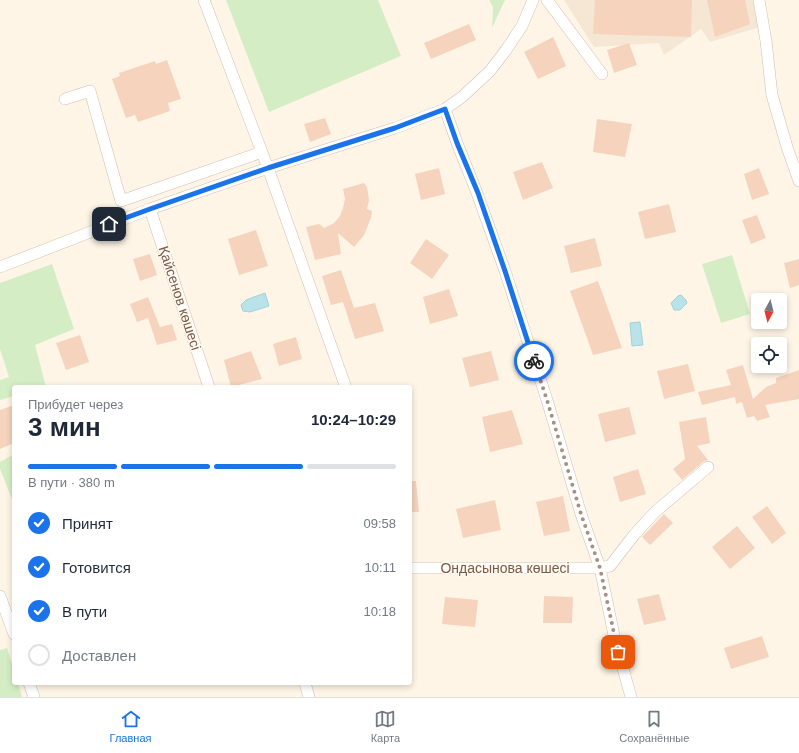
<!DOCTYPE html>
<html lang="ru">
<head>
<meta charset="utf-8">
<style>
  :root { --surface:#fff; --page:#f2f2f3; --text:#1f2937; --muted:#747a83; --line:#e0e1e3; --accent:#1a73e8 }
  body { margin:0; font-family:Arial,sans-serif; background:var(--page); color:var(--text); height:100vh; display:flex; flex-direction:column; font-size:15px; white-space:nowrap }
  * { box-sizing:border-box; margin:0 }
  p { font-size:13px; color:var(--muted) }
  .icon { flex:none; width:22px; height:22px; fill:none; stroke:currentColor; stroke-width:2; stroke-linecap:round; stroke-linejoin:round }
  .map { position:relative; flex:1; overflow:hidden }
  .side { position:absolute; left:12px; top:385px; width:400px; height:300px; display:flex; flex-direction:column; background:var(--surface); border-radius:4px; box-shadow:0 2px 6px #0003 }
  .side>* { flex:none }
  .needle { width:26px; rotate:187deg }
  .fabs { position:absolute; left:751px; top:293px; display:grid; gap:8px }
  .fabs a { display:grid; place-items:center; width:36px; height:36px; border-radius:4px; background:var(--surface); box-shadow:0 2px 6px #0003; font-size:20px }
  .pin { position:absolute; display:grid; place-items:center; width:34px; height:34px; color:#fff; margin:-17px; border-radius:8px; box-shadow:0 2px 6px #0006 }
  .courier { position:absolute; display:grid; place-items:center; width:40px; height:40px; margin:-20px; border:3px solid #1a73e8; border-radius:50%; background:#fff; color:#222; box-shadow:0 1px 5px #0007 }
  .head em { font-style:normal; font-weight:800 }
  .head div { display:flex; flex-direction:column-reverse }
  .head { display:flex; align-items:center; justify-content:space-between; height:68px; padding:0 16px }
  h1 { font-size:26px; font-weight:800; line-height:30px }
  .bar { display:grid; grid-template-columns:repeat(4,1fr); gap:6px 4px; align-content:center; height:48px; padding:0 16px }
  .bar i { height:5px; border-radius:3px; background:var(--line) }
  .bar .active { background:var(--accent) }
  .bar p { grid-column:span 4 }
  ol { padding:0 16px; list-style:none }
  li { display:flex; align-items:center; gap:12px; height:44px }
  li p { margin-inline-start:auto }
  li .icon { padding:4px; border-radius:50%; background:var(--accent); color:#fff; stroke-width:4 }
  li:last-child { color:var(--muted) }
  li i { width:22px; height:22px; border:2px solid var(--line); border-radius:50% }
  .tab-bar { display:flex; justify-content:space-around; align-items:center; height:56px; border-top:1px solid var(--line); background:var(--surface); font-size:11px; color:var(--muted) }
  .tab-bar a { display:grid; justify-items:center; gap:2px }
  .tab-bar .active { color:var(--accent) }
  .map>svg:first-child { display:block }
  .residential { fill:#f6e7d5 }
  .green { fill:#d5edc4 }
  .water { fill:#bae2e9; stroke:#a0d2db }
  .building { fill:#f5d3bd }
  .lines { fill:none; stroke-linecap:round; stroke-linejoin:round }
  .minor-casing { stroke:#d3beaf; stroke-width:12 }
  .minor { stroke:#fff; stroke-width:11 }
  .done { stroke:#a89080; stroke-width:4; stroke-dasharray:0 7.2 }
  .route { stroke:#1a73e8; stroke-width:5 }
  .labels { text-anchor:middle; stroke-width:3; stroke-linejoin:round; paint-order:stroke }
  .street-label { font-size:14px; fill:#795a49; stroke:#fff9ef }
</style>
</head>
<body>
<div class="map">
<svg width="799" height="697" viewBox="0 0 799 697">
  <rect width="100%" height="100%" fill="#fef5e7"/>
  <path class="residential" d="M564,0H755L760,27L710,42L701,29L664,55L659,43L594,47Z"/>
  <path class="green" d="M226,0H378L401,56L269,112Z
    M489,0H505L492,28L493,7Z
    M732,255L750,314L721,323L702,264Z
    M52,264L74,329L35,345L46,387H14V396L0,400V380L9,377L0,349V283Z
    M14,454V501L13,502L0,469V462Z
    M7,648L14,670V683H18L22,697H0V650Z"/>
  <path class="water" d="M265,293L269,306L250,312L243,311L241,305L246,300Z
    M681,295L686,300L687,303L680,310H674L671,303L678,296Z
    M640,322L643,345L632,346L630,323Z"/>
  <path class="building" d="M595,0H692L691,37L593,34Z
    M707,0H745L750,24L715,37Z
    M469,24L476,40L431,59L424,43Z
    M553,37L566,66L538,79L524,52Z
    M629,43L637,65L614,73L607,50Z
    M167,60L181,99L168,103L170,111L138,122L135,115L126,118L112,79L120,76L119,73L155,61L156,64Z
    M325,118L331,134L310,142L304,124Z
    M597,119L632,124L625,157L593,152Z
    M542,162L553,188L523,200L513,172Z
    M439,168L445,194L421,200L415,174Z
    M759,168L769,194L752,200L744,174Z
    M364,183L367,187L368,193L369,200L367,209L372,211L371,218L364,235L354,247L338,233L341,254L315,260L306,227L319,224L324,228L334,223L340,216L343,208L345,199L343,189Z
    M669,204L676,232L645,239L638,212Z
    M757,215L766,238L751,244L742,220Z
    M256,230L268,266L239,275L228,239Z
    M595,238L602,266L571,273L564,246Z
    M426,239L449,255L432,279L410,263Z
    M150,254L157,275L140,281L133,259Z
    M799,259V285L790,288L784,263Z
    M341,270L354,308L375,303L384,331L355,339L343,302L331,305L322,276Z
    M598,281L622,348L593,355L570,291Z
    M449,289L458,316L430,324L423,297Z
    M148,297L160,327L172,324L177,340L157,345L148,318L137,322L130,304Z
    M80,335L89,362L66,370L56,343Z
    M296,337L302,359L279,366L273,344Z
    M251,351L262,379L231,387L224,360Z
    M491,351L499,380L470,387L462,358Z
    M688,364L695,391L664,399L657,371Z
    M743,365L753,399L766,387L776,383V378L799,370V399L765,405L770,417L757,421L754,416L747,418L742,402L736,404L735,397L702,405L698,392L731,385L726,370Z
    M14,405V443L0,449V410Z
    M629,407L636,434L605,442L598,414Z
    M512,410L523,444L490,452L482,417Z
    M706,417L710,443L697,446L708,460L703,462L682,480L673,469L685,459L679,422Z
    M638,469L646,494L620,502L613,477Z
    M410,481H416L419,512H410Z
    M563,496L570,531L544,536L536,502Z
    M495,500L501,530L463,538L456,509Z
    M767,506L786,533L772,544L752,517Z
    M664,514L673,523L650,545L642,537Z
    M737,526L755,548L730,569L712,547Z
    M659,594L666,620L644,625L637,599Z
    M544,596L573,597L572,623H543Z
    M445,597L478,600L475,627L442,624Z
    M762,636L769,657L731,669L724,648Z"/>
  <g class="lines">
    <g class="minor-casing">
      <path id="minor" d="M204,0L268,168L345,385
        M547,0L602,74
        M759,0L766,41L772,95L787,147L799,181
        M65,99L90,91L121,201L262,152
        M445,109L457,143L477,193L505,271L547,400L581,514L600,568L615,640L631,697
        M150,209L209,387
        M0,267L150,209L268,168L395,128L445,109L462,97L490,71L506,50L522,26L533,0
        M410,568H600L610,566L634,535L655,512L708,467
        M0,596L14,634
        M29,683L34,697
        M305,683L309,697"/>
    </g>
    <use href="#minor" class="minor"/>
  </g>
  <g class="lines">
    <path class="done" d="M534,361L547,400L581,514L600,568L618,652"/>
    <path class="route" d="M109,224L150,209L268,168L395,128L445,109L457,143L478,193L505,271L534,361"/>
  </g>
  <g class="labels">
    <g class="street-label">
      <text transform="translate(180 298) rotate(72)" y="5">Қайсенов көшесі</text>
      <text x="505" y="573">Ондасынова көшесі</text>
    </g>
  </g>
</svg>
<div class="fabs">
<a><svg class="needle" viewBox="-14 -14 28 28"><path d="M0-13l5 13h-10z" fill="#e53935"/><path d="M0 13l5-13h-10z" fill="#747a83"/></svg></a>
<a><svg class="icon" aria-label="locate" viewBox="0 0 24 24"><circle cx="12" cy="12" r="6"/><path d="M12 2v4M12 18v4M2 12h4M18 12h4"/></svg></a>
</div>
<div class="pin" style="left:618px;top:652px;background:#ea580c"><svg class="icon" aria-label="bag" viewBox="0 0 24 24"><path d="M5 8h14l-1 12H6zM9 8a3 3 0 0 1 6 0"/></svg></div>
<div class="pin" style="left:109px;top:224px;background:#1f2937"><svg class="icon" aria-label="home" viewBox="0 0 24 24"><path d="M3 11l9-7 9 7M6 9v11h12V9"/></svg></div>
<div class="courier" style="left:534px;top:361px"><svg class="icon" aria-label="bike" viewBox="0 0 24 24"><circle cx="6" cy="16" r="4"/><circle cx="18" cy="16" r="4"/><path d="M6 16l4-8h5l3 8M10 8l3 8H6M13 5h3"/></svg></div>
<section class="side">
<div class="head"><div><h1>3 мин</h1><p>Прибудет через</p></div><em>10:24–10:29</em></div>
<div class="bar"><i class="active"></i><i class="active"></i><i class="active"></i><i></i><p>В пути · 380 m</p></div>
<ol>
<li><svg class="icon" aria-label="check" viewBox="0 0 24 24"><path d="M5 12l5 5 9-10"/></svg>Принят<p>09:58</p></li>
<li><svg class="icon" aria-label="check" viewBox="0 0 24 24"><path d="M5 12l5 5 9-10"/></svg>Готовится<p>10:11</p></li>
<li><svg class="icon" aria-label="check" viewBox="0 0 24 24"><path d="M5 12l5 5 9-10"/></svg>В пути<p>10:18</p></li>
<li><i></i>Доставлен</li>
</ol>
</section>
</div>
<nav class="tab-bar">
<a class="active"><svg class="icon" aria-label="home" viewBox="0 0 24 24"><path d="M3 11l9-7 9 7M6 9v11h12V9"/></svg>Главная</a>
<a><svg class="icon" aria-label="map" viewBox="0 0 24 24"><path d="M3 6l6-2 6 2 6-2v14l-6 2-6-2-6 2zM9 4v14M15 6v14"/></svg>Карта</a>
<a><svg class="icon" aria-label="saved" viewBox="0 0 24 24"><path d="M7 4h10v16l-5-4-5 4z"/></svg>Сохранённые</a>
</nav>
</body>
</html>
